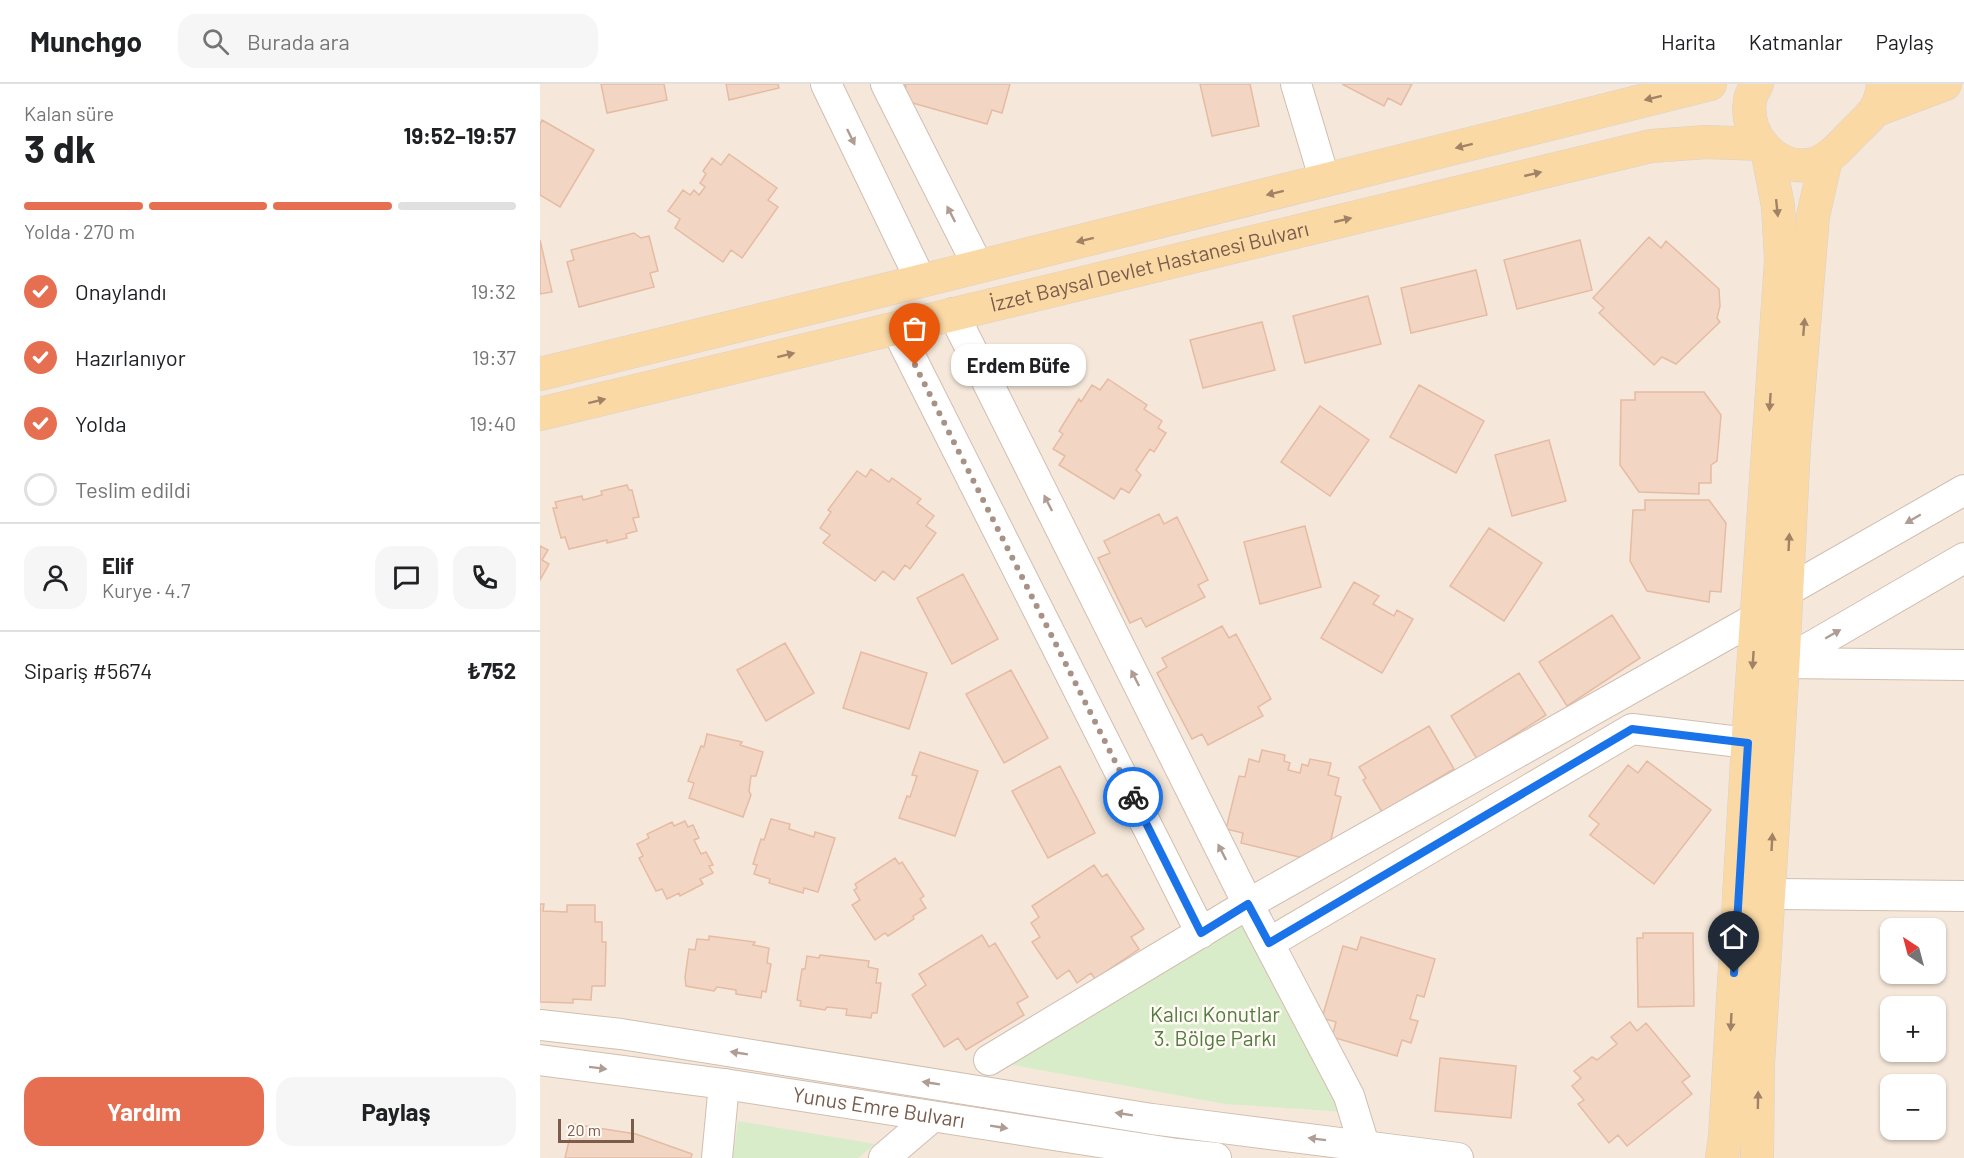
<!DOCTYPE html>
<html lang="tr">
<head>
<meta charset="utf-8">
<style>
  :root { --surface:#fff; --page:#f6f6f6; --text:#202124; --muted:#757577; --line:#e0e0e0; --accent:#e76f51 }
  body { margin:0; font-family:Barlow,sans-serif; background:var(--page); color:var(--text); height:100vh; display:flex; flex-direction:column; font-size:22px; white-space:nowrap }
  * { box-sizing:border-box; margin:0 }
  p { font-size:20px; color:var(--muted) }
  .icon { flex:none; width:33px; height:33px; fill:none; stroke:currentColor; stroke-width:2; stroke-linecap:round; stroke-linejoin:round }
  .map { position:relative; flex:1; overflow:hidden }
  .side { display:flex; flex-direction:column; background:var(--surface); width:540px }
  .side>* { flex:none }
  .needle { width:39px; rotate:324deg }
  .tools { position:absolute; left:1340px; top:834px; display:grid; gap:12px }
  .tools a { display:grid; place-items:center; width:66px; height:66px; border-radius:12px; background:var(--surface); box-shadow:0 2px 4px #0004; font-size:30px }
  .scale { position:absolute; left:18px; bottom:15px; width:76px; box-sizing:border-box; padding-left:6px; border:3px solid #7a5c4d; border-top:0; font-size:16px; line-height:21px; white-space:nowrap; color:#7a5c4d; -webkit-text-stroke:4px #fffaf3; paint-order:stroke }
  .pin { position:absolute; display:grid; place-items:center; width:51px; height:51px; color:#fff; margin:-62px -26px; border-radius:50% 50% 50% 0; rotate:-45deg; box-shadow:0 0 6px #0007 }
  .pin .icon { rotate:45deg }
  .courier { position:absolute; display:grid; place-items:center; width:60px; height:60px; margin:-30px; border:4px solid #1a73e8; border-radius:50%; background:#fff; color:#222; box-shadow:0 2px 8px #0007 }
  .bubble { position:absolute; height:42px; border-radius:18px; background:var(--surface); box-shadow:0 2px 4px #0004; font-size:20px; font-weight:700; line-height:42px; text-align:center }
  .head em { font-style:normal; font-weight:700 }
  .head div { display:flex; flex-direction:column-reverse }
  .head { display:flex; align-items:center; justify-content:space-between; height:102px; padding:0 24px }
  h1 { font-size:39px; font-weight:700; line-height:45px }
  .bar { display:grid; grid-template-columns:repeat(4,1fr); gap:9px 6px; align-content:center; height:72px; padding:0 24px }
  .bar i { height:8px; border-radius:4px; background:var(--line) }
  .bar .on { background:var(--accent) }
  .bar p { grid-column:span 4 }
  .line { display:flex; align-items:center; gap:15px; padding:0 24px; border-top:2px solid var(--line) }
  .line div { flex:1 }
  .round { display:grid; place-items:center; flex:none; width:63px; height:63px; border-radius:18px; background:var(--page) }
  ol { padding:0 24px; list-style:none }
  li { display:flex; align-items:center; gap:18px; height:66px }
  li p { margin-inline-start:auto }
  li .icon { padding:6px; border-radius:50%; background:var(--accent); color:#fff; stroke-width:4 }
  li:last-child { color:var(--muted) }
  li i { width:33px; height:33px; border:3px solid var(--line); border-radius:50% }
  .action { display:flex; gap:12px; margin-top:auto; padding:12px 24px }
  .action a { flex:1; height:69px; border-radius:18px; background:var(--accent); color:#fff; font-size:24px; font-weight:700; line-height:69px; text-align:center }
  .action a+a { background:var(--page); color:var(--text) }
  header { display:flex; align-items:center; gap:36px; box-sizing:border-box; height:84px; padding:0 30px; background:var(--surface); border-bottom:2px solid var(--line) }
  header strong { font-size:28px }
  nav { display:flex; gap:33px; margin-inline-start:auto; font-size:21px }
  .search { width:420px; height:54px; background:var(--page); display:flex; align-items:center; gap:15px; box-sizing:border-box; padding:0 21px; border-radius:18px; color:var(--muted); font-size:22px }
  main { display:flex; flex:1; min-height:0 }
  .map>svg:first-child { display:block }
  .residential { fill:#f5e8da; fill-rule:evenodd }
  .green { fill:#d8ecc9 }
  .building { fill:#f3d5c3; stroke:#e6bba3; stroke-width:1.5 }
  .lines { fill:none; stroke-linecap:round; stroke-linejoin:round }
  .minor-casing { stroke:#d1beb0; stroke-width:32 }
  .major-casing { stroke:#dad1cd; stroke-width:34 }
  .minor { stroke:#fff; stroke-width:30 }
  .major { stroke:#fbd9a5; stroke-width:33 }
  .oneway { fill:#a18267 }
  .oneway2 { fill:#af9d94 }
  .done { stroke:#a89285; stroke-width:6; stroke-dasharray:0 10.8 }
  .route { stroke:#1a73e8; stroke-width:8 }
  .labels { text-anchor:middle; stroke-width:5; stroke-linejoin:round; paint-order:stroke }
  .street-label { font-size:21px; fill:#7a5c4d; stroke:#fffaf3 }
  .park-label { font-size:21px; fill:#537a41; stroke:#fffaf3 }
</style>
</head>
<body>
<header>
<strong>Munchgo</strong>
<div class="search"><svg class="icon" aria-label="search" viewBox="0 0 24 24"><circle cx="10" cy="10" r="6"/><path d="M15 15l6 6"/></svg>Burada ara</div>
<nav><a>Harita</a><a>Katmanlar</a><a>Paylaş</a></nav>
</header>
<main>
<section class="side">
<div class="head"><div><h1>3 dk</h1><p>Kalan süre</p></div><em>19:52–19:57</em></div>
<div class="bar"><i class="on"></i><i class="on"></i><i class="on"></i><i></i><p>Yolda · 270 m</p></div>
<ol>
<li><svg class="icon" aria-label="check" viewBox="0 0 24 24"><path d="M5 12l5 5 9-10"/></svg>Onaylandı<p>19:32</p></li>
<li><svg class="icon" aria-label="check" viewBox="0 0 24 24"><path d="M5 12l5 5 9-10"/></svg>Hazırlanıyor<p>19:37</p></li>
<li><svg class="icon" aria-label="check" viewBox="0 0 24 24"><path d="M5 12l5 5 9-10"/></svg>Yolda<p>19:40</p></li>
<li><i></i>Teslim edildi</li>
</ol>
<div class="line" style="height:108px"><a class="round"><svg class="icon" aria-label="person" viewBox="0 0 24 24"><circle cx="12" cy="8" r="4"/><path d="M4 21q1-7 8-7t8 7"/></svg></a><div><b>Elif</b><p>Kurye · 4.7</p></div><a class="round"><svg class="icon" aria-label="chat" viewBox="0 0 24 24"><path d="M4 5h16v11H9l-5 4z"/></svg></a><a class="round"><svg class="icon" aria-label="phone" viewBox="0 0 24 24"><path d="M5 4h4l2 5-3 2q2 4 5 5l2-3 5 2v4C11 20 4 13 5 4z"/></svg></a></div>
<div class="line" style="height:78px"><div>Sipariş #5674</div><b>₺752</b></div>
<div class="action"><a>Yardım</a><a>Paylaş</a></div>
</section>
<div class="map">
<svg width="1424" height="1074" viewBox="0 0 1424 1074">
  <rect width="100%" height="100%" fill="#fdf6ec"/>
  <path class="residential" d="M0,0H1424V1074H0ZM1350,844H1395V890H1350ZM1350,922H1395V968H1350ZM1350,1000H1395V1046H1350Z"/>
  <path class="green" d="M705,840L806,1028L685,1020L462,979Z
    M198,1037L335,1060L318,1074H193Z"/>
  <path class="building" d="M61,0H124L127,16L67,29Z
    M186,0H238L239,4L189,16Z
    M359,0H470L462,29L452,26L447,40L362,16L366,2Z
    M660,0H710L719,42L672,52Z
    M802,0H872L861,21L848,14L844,22Z
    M2,36L54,66L20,123L0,111V40Z
    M189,70L237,104L228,116L238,123L202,174L191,166L183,178L135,144L140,135L128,127L143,106L150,111L154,106L159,111L165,103L160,99L166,90L163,87L172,74L181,81Z
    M94,149L101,154L109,152L118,187L110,189L114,203L39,223L27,178L34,176L31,166Z
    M1109,153L1121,164L1126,157L1179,205L1180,222L1177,234L1180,238L1136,280L1122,273L1114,281L1059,229L1064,224L1053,214Z
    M0,156L12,208L0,210Z
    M1040,156L1052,206L977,225L964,176Z
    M936,186L947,231L871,249L861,204Z
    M828,212L841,260L765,279L753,232Z
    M722,238L735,286L663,304L650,256Z
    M568,295L607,321L604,325L622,337L618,344L626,349L614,368L610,365L596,386L601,391L589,409L581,404L574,415L519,381L525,372L513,365L523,350L519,347L539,315L541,318L552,301L560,306Z
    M879,301L944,337L916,389L850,353Z
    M1095,308H1164L1181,331L1177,377L1171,381V399H1159V410L1099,408L1080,381L1081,316H1095Z
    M780,322L829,356L790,412L741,378Z
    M1009,356L1026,417L972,432L955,371Z
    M331,385L349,398L352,394L381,415L377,419L394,432L386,442L396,449L370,485L365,481L354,496L343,487L335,497L283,459L290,451L280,444L291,428L288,426L317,387L326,393Z
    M87,401L89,406H92L99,433L93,434L97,447L86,450L87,454L67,459V456L29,465L25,453L21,454L13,424H17L15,418L42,412L43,416L62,411L61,407Z
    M1105,416H1169L1186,439L1181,508L1170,507L1169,518L1107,507L1090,477L1093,426H1105Z
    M619,430L624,440L637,433L668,496L658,501L665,513L606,543L601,534L590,539L558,474L570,469L564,457Z
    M765,442L781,503L720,520L704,458Z
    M949,444L1002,479L964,537L910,502Z
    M0,462L8,466L2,476L9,480L0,496Z
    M423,490L458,555L412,580L377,514Z
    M814,498L839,512L833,520L854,532L857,526L873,535L842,589L781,554Z
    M1072,531L1100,574L1027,622L999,578Z
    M682,542L689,554L696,550L731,615L718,623L723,632L668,661L662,650L652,655L617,589L627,583L622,574Z
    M245,559L274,609L226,637L197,586Z
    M321,568L387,589L369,645L303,624Z
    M471,586L508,654L464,679L426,610Z
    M979,589L1006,631L937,675L911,632Z
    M889,642L914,685L842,728L823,696L826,694L819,683Z
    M167,650L202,658L200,661L223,668L216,692H211L209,707L211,711L203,733L149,714L154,699L148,697L161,662L164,663Z
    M722,666L745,671L744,677L750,679L748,686L760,689L762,680L768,682L770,675L791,679L788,691L799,694L795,711L801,713L788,768L774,765L772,776L701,759L703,749L686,745L699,692L705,693L709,675L719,678Z
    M380,668L438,687L415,752L359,734L367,712L370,713L377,692L372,691Z
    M1107,677L1171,726L1114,800L1050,751L1059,740L1049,732L1088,681L1098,689Z
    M520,682L555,749L508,774L472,707Z
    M231,735L250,740L249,745L274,753L275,748L295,754L278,808L264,804L263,809L229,799L230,795L214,790L217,781L213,780L221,755L224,756Z
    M145,737L148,743L153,741L159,754L154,756L161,770L166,768L173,781L169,782L173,789L160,795L163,800L140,812L139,809L127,815L122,805L116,807L99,774L103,772L97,760L109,754L107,750L132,738L134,742Z
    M355,774L359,780L362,778L384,812L380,815L386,824L373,832L374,835L348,852L345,849L335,856L312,821L320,816L314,806L317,804L315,800Z
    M554,781L562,793L567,790L604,845L591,853L599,865L555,895L551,889L537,899L529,886L517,895L492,858L500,853L491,839L499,833L492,822Z
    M0,820H4L3,827L27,828V821H55V838H62V858H66L65,902H52L51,916L33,915V919L0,918Z
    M1103,849H1153L1154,922L1098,923L1097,854H1103Z
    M442,851L449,863L455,859L488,913L477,919L484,931L426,966L418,954L404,963L372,911L386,901L379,890Z
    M169,852L215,858L213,861L229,864L227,879L231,880L226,908L222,907L221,914L196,910V906L177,903L174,907L146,902L145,893L149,865L155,866L157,855L169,856Z
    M821,853L895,875L884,913L877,911L870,935L878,937L871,959L862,956L857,972L792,953L796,938L782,934L803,862L817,866Z
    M280,871L329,877L328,883L338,885L336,899H341L337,929H332L331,934L306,931L307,925L287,923L285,926L260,922L261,917L257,916L262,885H265L267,872L279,874Z
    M1090,938L1097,947L1106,939L1150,992L1142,998L1152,1010L1087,1062L1078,1051L1069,1059L1038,1020L1044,1016L1032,1002L1041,994L1034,987L1052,973L1057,976L1077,960L1071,953Z
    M900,974L976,982L971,1034L895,1027Z
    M33,1040L96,1050L152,1070L151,1074H25Z"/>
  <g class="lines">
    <g class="minor-casing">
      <g id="minor">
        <path d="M286,0L381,197"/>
        <path d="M346,0L438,182"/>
        <path d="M756,0L785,97"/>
        <path d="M413,229L708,820L809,1012L824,1061"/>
        <path d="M356,244L661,849"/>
        <path d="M1247,507L1424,406"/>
        <path d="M1243,579L1424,474"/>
        <path d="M1243,579L1424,581"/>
        <path d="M1229,810L1424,812"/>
        <path d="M729,859L1092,645L1208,659"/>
        <path d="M0,941L81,950L612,1035L918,1074"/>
        <path id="s1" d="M0,976L184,1000L637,1070L676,1074"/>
        <path d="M449,976L708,820L1216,534"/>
        <path d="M177,1074L184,1000"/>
        <path d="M344,1074L392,1033"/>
      </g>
    </g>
    <g class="major-casing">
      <g id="major">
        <path d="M1217,0C1215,5 1210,11 1210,17C1204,52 1237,89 1274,80C1291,75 1304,58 1316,46C1332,31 1341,23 1343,0"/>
        <path d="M1336,26L1405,0"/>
        <path d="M0,290L381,197L1170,0"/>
        <path id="s2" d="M0,330L1111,62L1166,58L1222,60"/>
        <path d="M1182,1074L1185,1053L1208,659L1241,176L1238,122L1227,66"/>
        <path d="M1217,1074L1218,980L1243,579L1254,362L1273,132L1286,75"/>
      </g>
    </g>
    <use href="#minor" class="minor"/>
    <use href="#major" class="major"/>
  </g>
  <defs><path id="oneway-solid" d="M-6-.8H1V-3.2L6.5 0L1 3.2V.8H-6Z" transform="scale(1.5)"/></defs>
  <g class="oneway">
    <use href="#oneway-solid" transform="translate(1113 14) rotate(166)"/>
    <use href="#oneway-solid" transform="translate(924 62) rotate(166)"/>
    <use href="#oneway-solid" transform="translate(993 90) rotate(-13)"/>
    <use href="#oneway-solid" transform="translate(735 109) rotate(166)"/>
    <use href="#oneway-solid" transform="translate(1237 124) rotate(84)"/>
    <use href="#oneway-solid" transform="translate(803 136) rotate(-13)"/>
    <use href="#oneway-solid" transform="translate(545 156) rotate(166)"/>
    <use href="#oneway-solid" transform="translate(1264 243) rotate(-85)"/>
    <use href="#oneway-solid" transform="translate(246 271) rotate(-14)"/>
    <use href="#oneway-solid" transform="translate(57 317) rotate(-14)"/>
    <use href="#oneway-solid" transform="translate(1230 318) rotate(94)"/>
    <use href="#oneway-solid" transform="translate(1249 458) rotate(-87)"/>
    <use href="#oneway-solid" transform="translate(1213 576) rotate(94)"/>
    <use href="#oneway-solid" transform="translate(1232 758) rotate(-87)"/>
    <use href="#oneway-solid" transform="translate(1191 938) rotate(93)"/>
    <use href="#oneway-solid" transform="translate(1218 1016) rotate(-89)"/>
  </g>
  <g class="oneway2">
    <use href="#oneway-solid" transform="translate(311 53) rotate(64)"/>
    <use href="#oneway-solid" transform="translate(411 130) rotate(-117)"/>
    <use href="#oneway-solid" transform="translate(508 419) rotate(-117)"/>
    <use href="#oneway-solid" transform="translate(1373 435) rotate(150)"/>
    <use href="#oneway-solid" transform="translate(1293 550) rotate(-30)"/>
    <use href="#oneway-solid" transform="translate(595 594) rotate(-117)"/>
    <use href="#oneway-solid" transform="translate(682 768) rotate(-117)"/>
    <use href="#oneway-solid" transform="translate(199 969) rotate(-171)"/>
    <use href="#oneway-solid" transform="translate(58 984) rotate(7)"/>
    <use href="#oneway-solid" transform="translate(391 999) rotate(-171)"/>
    <use href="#oneway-solid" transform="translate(584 1030) rotate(-171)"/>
    <use href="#oneway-solid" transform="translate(459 1043) rotate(9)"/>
    <use href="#oneway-solid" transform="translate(777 1055) rotate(-173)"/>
  </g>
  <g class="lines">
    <path class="done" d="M375,281L593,713"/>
    <path class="route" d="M593,713L661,849L708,820L729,859L1092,645L1208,659L1194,889"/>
  </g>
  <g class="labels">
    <g class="street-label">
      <text dy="7" stroke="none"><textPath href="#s2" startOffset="627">İzzet Baysal Devlet Hastanesi Bulvarı</textPath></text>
      <text dy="7" stroke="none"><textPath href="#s1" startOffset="342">Yunus Emre Bulvarı</textPath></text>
    </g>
    <g class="park-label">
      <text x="675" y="938">Kalıcı Konutlar<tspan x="675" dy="24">3. Bölge Parkı</tspan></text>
    </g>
  </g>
</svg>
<div class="tools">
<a><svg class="needle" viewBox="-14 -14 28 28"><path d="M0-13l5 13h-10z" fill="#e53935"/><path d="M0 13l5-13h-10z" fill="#757577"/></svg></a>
<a>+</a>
<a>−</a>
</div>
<div class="scale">20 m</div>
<div class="pin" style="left:375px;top:281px;background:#ea580c"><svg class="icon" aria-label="bag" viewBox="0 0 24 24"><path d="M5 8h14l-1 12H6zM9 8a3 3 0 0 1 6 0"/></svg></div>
<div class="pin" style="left:1194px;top:889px;background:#1f2937"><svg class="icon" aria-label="home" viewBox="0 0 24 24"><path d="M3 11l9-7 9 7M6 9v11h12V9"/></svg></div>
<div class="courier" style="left:593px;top:713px"><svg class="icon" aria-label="bike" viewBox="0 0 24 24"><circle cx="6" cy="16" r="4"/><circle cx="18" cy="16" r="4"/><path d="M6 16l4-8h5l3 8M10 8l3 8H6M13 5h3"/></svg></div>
<div class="bubble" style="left:411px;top:260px;width:135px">Erdem Büfe</div>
</div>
</main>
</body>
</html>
